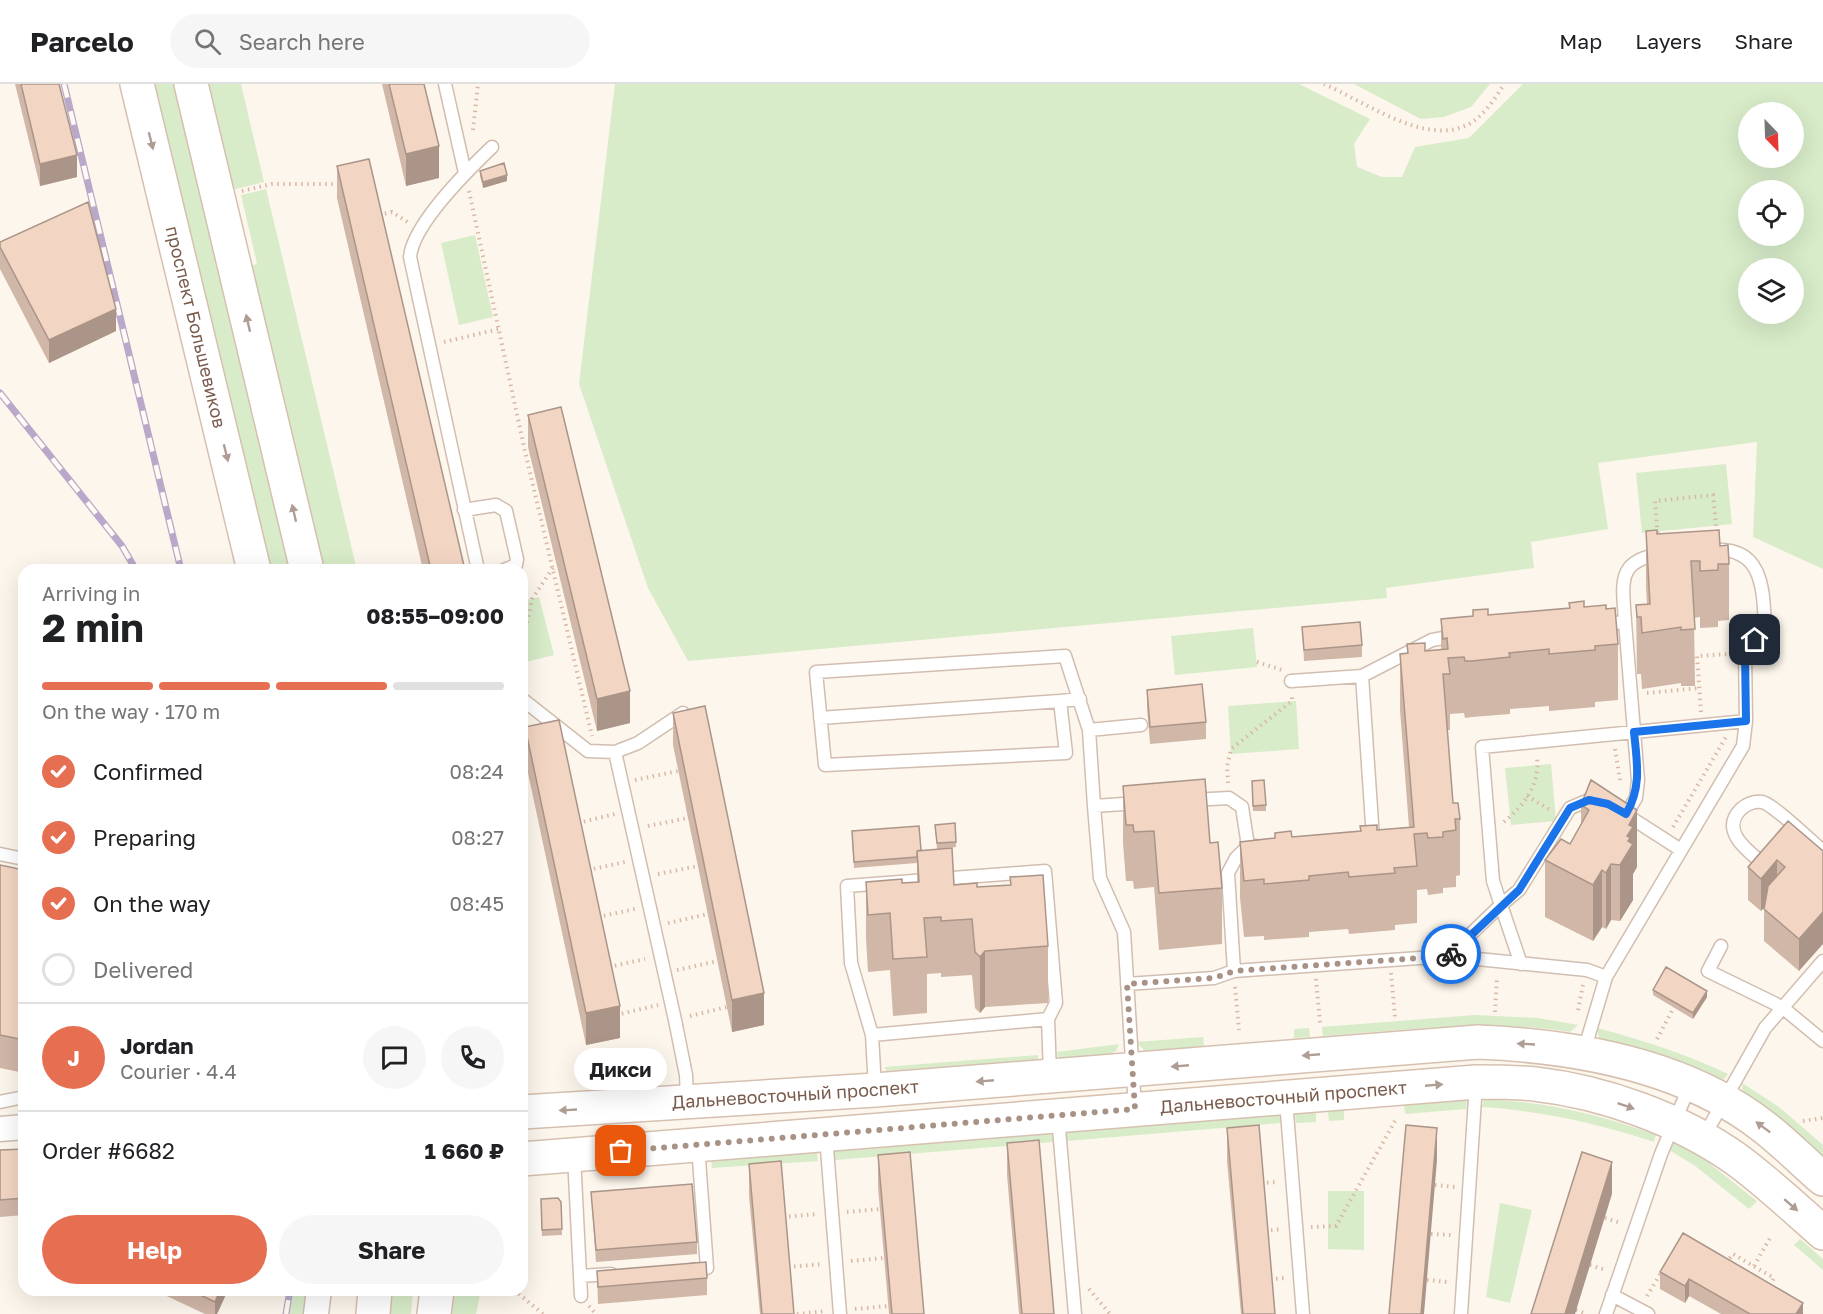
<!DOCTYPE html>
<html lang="en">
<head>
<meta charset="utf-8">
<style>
  :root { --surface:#fff; --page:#f6f6f6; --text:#202124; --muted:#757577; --line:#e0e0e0; --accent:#e76f51 }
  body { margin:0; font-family:"Golos Text",sans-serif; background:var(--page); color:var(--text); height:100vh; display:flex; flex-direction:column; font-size:22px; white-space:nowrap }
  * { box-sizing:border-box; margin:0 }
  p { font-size:20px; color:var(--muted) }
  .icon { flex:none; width:33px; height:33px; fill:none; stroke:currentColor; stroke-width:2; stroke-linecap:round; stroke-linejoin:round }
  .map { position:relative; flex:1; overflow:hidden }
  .side { position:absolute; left:18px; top:480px; width:510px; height:732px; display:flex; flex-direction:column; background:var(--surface); border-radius:18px; box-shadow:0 6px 24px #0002 }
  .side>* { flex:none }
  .needle { width:39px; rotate:157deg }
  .tools { position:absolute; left:1738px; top:18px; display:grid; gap:12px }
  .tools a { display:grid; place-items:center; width:66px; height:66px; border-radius:50%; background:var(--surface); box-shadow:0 6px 24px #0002; font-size:30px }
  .pin { position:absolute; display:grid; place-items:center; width:51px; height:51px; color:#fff; margin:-26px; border-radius:12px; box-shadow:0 3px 9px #0006 }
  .courier { position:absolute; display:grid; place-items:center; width:60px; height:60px; margin:-30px; border:4px solid #1a73e8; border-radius:50%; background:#fff; color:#222; box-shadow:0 2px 8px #0007 }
  .bubble { position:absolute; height:42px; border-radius:21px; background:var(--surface); box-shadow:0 6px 24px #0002; font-size:20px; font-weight:700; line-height:42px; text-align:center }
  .head em { font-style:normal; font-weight:700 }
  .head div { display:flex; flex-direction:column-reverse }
  .head { display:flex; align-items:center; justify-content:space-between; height:102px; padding:0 24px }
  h1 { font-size:39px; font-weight:700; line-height:45px }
  .bar { display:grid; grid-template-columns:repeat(4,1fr); gap:9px 6px; align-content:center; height:72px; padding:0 24px }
  .bar i { height:8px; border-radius:4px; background:var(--line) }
  .bar .selected { background:var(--accent) }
  .bar p { grid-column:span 4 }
  .line { display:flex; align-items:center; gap:15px; padding:0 24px; border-top:2px solid var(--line) }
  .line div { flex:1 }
  .round { display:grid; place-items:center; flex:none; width:63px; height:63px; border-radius:32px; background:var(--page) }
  ol { padding:0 24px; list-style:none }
  li { display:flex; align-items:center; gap:18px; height:66px }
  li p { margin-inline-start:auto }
  li .icon { padding:6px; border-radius:50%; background:var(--accent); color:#fff; stroke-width:4 }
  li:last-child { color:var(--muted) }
  li i { width:33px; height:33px; border:3px solid var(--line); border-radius:50% }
  .action { display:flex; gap:12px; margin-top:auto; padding:12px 24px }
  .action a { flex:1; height:69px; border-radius:36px; background:var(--accent); color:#fff; font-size:24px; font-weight:700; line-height:69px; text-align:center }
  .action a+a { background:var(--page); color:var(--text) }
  header { display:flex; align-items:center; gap:36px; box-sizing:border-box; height:84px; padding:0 30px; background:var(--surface); border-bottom:2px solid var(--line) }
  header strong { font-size:28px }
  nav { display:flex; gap:33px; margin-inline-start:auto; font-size:21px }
  .search { width:420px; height:54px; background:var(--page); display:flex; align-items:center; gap:15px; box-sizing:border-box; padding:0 21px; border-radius:33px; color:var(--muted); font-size:22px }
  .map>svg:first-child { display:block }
  .green { fill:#d8ecc9; fill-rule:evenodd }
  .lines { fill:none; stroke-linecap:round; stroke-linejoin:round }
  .lane-casing { stroke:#d1beb0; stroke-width:15 }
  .street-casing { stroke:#d1beb0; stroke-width:27 }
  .secondary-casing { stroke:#d6c0b0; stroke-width:36 }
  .path { stroke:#d9b8a5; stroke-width:4; stroke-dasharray:1.5 4.5; stroke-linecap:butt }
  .lane { stroke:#fff; stroke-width:12 }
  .street { stroke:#fff; stroke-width:24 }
  .secondary { stroke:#fff; stroke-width:33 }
  .rail-casing { stroke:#b9a8c9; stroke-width:7 }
  .rail { stroke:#fffaf3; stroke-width:4.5; stroke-dasharray:14; stroke-linecap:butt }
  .wall { fill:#d1b7a8 }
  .shaded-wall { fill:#aa9588 }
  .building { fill:#f3d5c3; stroke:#aa9588; stroke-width:1.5 }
  .oneway { fill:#af9d94 }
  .done { stroke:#a89285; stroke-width:6; stroke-dasharray:0 10.8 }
  .route { stroke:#1a73e8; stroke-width:8 }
  .labels { text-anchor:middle; stroke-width:5; stroke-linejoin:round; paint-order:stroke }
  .street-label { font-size:18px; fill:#7a5c4d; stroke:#fffaf3 }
</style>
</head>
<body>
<header>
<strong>Parcelo</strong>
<div class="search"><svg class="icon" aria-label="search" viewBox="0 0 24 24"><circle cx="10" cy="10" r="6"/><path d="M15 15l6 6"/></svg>Search here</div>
<nav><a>Map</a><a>Layers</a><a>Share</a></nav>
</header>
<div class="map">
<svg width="1823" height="1230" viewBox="0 0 1823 1230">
  <rect width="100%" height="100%" fill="#fdf6ec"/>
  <path class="green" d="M151,0H179L295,486H269Z
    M203,0H241L264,98L228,107Z
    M615,0H1299L1370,35L1354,60L1357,83L1382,93H1402L1415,63L1469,54L1523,0H1823V485L1753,453L1757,358L1598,379L1608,445L1531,458L1534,484L1386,504L1387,514L688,577L648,504L579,300ZM1749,28H1794V74H1749ZM1749,106H1794V152H1749ZM1749,184H1794V230H1749Z
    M1354,0H1490L1471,23L1444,33L1421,35Z
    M266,105L357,486H321L249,182L257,180L241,111Z
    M475,151L493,233L459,241L441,159Z
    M1726,380L1732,440L1642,449L1636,389Z
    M539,513L554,571L522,579V517Z
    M1253,544L1257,583L1175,591L1171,552Z
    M1296,617L1299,665L1231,670L1228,622Z
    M1551,680L1556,737L1511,741L1505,684Z
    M1475,931L1538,934L1578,941L1570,948C1488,935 1406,946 1323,952L1322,943Z
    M1309,944L1310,953L1294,954V945Z
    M1597,944C1642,956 1686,970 1728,990L1721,999L1641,967L1599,954Z
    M1203,953L1204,962L1145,967L1136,958Z
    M1119,960L1116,967L1110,970L1058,974L1057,968Z
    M1038,971V976L887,987L884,983Z
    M1742,999L1779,1023L1823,1061V1075L1743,1012Z
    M1484,1015C1546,1018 1598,1030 1656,1051L1654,1058C1597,1039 1542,1027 1482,1023Z
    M1467,1016L1466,1025L1405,1030L1404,1021Z
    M1344,1026V1036L1329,1037L1328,1027Z
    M1316,1028V1038L1296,1039L1295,1030Z
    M1280,1031V1039L1067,1057L1066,1048Z
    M1052,1049L1053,1058L835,1076L834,1067Z
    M1672,1057L1700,1072L1757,1117L1749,1125L1694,1081L1669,1066Z
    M817,1068L818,1077L712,1084L711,1076Z
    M1328,1107H1364V1166L1328,1165Z
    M1500,1119L1532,1126L1510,1219L1486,1213Z
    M1800,1155L1823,1175V1186L1794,1161Z
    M293,1206H310L305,1230H289Z
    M387,1206H413L411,1230H384Z
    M455,1206H481L476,1230H452Z"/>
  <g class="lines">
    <g class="lane-casing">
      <path id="lane" d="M445,0L465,89
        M464,426L496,421L506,427L517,475L516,481L504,486
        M478,486L410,173C413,140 468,86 492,63
        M1625,538L1638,696L1636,714L1626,730
        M1601,540L1625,538C1623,500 1615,476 1662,470
        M1291,597L1362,592
        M522,615L588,667L615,668L675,936L686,991L687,1016
        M1080,615L1060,617L1066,669L825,681L816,588L1065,572L1089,646
        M820,634L1060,617
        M615,668L638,659L683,629
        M1191,716L1229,714L1242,723L1248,762H1256
        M1094,722L1089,646L1141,641
        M1625,730L1681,766
        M1369,754H1373L1362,592L1432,556L1455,552
        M0,770L24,775
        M1767,783C1751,769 1718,748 1741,725C1747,720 1753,717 1762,718C1773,720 1812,758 1823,767
        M1045,787L1056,919L1048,935L872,951L851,879L847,802Z
        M1721,862L1708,887L1782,923L1823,957
        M1448,872L1501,821L1493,797L1482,663L1746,637L1745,569L1765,543C1763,506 1764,462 1712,466
        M1521,880L1501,821L1519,806L1570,724L1589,716L1596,718
        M1234,887L1228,789L1236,774L1248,762
        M1127,900L1214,894L1234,887L1448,872L1587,886L1606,893
        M1048,935L1050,990
        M872,951L875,1004
        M1584,967L1606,893L1743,662L1746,637
        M1286,1016L1303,1230
        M0,1018L24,1013
        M1135,1024L1124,848L1100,794L1094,722L1138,719
        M1058,1033L1075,1230
        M826,1052L840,1230
        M1703,1054L1765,944L1823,877
        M574,1072L581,1212
        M691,1186L707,1184L698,1062
        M581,1192L611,1190
        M1612,1211L1648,1230
        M1461,1230L1476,999
        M1606,1230L1661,1070L1690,1001"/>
    </g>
    <g class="street-casing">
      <path id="street" d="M0,1045L24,1043
        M316,1230L319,1206"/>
    </g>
    <g class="secondary-casing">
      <g id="secondary">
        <path id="s1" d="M137,0L254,486"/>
        <path d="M191,0L307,486"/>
        <path id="s2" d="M522,1028L875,1006L1478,958C1576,962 1685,981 1764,1043C1785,1059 1803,1078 1823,1095"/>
        <path id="s3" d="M522,1075L1476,998C1495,998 1516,998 1535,1000C1604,1008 1679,1035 1736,1075C1766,1097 1795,1124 1823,1149"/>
        <path d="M373,1230L375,1206"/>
        <path d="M434,1230L437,1206"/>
      </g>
    </g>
    <path class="path" d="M1324,0C1364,17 1424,62 1467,41C1483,33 1495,15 1504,0
      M473,46L478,0
      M242,107L272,100H342
      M469,107L524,363L592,652
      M379,131L392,128L409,139
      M444,258L499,245
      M1658,455L1655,417L1713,411L1717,450
      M522,562L532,515L553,484
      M1257,578L1282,586
      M1647,609L1700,604
      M1701,628L1697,572L1730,570
      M1615,665L1620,696
      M635,696L678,687
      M1228,699L1227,683L1231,665L1292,617V611
      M1527,712L1552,727
      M1504,738C1524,721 1540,701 1537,674
      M578,739L615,730
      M648,742L688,734
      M1673,743L1726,653
      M588,786L625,778
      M658,790L698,782
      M598,833L635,825
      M668,839L708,830
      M522,879L525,922L522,932
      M609,883L645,875
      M677,886L718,877
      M1391,889L1395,933
      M1316,895L1320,939
      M1235,903L1239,946
      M1578,926L1583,901
      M1495,928L1497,893
      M616,931L658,921
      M690,932L727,923
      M1657,955L1674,923
      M1803,1037L1823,1034
      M1261,1099L1278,1098
      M1435,1101L1455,1103
      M847,1128L880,1125
      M783,1133L818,1130
      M1605,1134L1621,1139
      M1311,1143L1336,1142L1395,1037
      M1265,1147L1282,1145
      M1431,1150L1451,1151
      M851,1177L884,1174
      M1726,1179L1733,1170L1774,1194L1769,1203
      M1590,1181L1606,1186
      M1754,1182L1770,1154
      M788,1183L823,1180
      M1270,1195L1287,1194
      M1427,1196L1447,1198
      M1089,1205L1110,1230
      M514,1206L543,1230
      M1647,1212L1662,1187
      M589,1222L596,1230
      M855,1225L888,1222
      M1576,1226L1587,1230
      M797,1230L826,1227"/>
    <use href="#lane" class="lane"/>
    <use href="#street" class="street"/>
    <use href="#secondary" class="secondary"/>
    <g class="rail-casing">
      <path id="rail" d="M64,0L181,486
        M0,309L122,462L136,486
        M286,1230L290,1206"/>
    </g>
    <use href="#rail" class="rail"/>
  </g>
  <path class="wall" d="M15,0H59L77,93L40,102Z
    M382,0H424L439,94L406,102Z
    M337,82L465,486H423L337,114Z
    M480,87L507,97L483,104L480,92Z
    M0,158L116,247L49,279L0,185Z
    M528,331L630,639L597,647L528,363Z
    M1646,447L1657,450L1720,462L1729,480V536L1718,537V543L1700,544V533L1694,534L1695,602H1681V599L1642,605L1641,590H1637L1636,521L1647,520L1646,503Z
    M1569,519L1584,523L1606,525L1618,560V616L1595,618V623L1549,627V622L1510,625V630L1472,633L1465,634L1464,629L1450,630V646H1447L1453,719L1460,735V791L1456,792V803L1443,804V809L1428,811L1427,805L1417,806V839L1395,841V846L1349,850L1348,845L1309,848V853L1264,856V852L1244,853L1240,814V758L1409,743L1400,626V570L1407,569V560L1425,567L1441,566V535L1569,524Z
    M1302,543L1362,561V573L1304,577Z
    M1147,606L1206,638V655L1150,660L1147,623Z
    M673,629L764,941L732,948L673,661Z
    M525,643L620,954L586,961L525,675Z
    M1591,696L1637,783L1633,790V816L1620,837L1611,836L1606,845L1602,843L1593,857L1545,833V776L1570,760L1581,742V721Z
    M1123,702L1210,759L1222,804V860L1159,866L1154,803L1134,805L1133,797H1126L1123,759Z
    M1252,703L1266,721V727H1253Z
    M1788,737L1823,767L1799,887L1764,857V823L1761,827L1748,816V783Z
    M935,741L956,758V763L937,765Z
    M852,753L921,766L954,801L977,803L1010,801V793L1048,862V919L985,923L980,929L975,924L972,891L941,893V889L927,890V929L893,932L890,886L868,888L866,854V798L902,799L917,798V779L854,784Z
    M0,781L24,786V989L0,984Z
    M1653,906L1707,913L1693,935L1653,911Z
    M1227,1044L1275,1230H1241L1227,1077Z
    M1007,1059L1054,1230H1019L1007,1091Z
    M24,1065V1131L0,1133V1066Z
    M878,1071L924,1230H889L878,1103Z
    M749,1080L794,1230H760L749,1112Z
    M591,1108L697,1158V1170L596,1178Z
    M541,1115L561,1118L562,1151L542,1152Z
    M1683,1149L1803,1230H1721L1689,1212L1685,1219L1660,1205V1188Z
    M597,1187L707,1194V1211L598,1220Z
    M154,1206H228L217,1230H205Z"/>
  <path class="shaded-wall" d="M439,62V94L406,102V70Z
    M77,71V93L40,102V80Z
    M507,91V97L483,104V98Z
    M116,225V247L49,279V256Z
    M630,607V639L597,647V615Z
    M1637,726V783L1633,790V816L1620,837V781L1627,752L1629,741Z
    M1777,776V809L1761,827V795Z
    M1611,780V836L1606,845V789Z
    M1602,786V843L1593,857V801Z
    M1823,828V860L1799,887V855Z
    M985,867V923L980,929V873Z
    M1707,907V913L1693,935V929Z
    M764,909V941L732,948V916Z
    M620,922V954L586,961V929Z
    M1437,1044V1076L1424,1230H1421Z
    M1612,1078V1110L1575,1230H1565Z
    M1689,1195V1212L1685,1219V1202Z
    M220,1206H228L217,1230H215V1218Z
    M1803,1219V1230H1796Z"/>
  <path class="building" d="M21,0H59L77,71L40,80Z
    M389,0H424L439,62L406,70Z
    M369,75L465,486H431L337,82Z
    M504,79L507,91L483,98L480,87Z
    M88,118L116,225L49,256L0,163V158Z
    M561,323L630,607L597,615L528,331Z
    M1657,446V450L1719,446L1720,462L1728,461L1729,480H1718V486L1700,487V477H1691L1695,545L1681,546V543L1642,549L1641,533H1637L1636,521L1650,520L1646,447Z
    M1584,517V523L1606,521V525L1615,524L1618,560L1595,562V566L1549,570V565L1509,569L1510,573L1472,577H1465L1464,573L1448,574L1450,590H1443L1453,719H1458L1460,735H1455L1456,746L1443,748V753L1428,754L1427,749L1414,750L1417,782L1394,784L1395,789L1349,793L1348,788L1309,792V796L1264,800V795L1244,797L1240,758L1275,754V749L1291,747L1292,753L1361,747L1360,742L1377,741V746L1414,743L1400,570L1408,569L1407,560L1425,559V567L1448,565L1447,554L1443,555L1441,535L1473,532V526L1488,525V531L1570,524L1569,519Z
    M1360,538L1362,561L1304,566L1302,543Z
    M1202,600L1206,638L1150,643L1147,606Z
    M705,622L764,909L732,916L673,629Z
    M559,636L620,922L586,929L525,643Z
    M1205,695L1210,759L1218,758L1222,804L1159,809L1154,747L1134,748L1133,741H1126L1123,702Z
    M1264,696L1266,721L1253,722L1252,697Z
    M1591,696L1637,726L1629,741L1633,743L1627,752L1630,754L1628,757L1633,760L1620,781L1611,780L1606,789L1602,786L1593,801L1545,776L1561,755L1570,760L1589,726L1581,721Z
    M1788,737L1823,767V828L1799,855L1764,825L1768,802L1785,783L1777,776L1761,795L1748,783Z
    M955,739L956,758L937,759L935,741Z
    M919,742L921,766L917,767V773L854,778L852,747Z
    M952,764L954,801L977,799V803L1011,801L1010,793L1043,791L1048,862L985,867L980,873L975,868L972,835L941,837V833L924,834L927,873L893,875L890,829L868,831L866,798L902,795V799L919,798L917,767Z
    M0,781L24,786V956L0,951Z
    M1666,883L1707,907L1693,929L1653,906Z
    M1259,1041L1275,1230H1243L1227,1044Z
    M1406,1041L1437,1044L1421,1230H1389Z
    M1039,1056L1054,1230H1022L1007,1059Z
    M24,1065V1114L0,1116V1066Z
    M910,1068L924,1230H892L878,1071Z
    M1582,1068L1612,1078L1565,1230H1531Z
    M781,1077L794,1230H762L749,1080Z
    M692,1100L697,1158L596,1166L591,1108Z
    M558,1114L561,1118L562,1145L542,1146L541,1115Z
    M1683,1149L1803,1219L1796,1230H1750L1689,1195L1685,1202L1660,1188Z
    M706,1178L707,1194L598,1203L597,1187Z
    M190,1206H220L215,1218Z"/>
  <defs><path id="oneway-solid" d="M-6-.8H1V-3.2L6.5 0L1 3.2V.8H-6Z" transform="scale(1.5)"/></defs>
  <g class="oneway">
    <use href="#oneway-solid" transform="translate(151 57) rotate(76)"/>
    <use href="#oneway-solid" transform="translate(248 239) rotate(-103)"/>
    <use href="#oneway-solid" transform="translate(226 369) rotate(76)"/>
    <use href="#oneway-solid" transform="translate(294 429) rotate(-103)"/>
    <use href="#oneway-solid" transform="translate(1526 960) rotate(-177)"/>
    <use href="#oneway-solid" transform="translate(1311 971) rotate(175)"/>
    <use href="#oneway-solid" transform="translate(1180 982) rotate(175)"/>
    <use href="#oneway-solid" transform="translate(985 997) rotate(175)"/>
    <use href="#oneway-solid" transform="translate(1434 1001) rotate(-5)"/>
    <use href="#oneway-solid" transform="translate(1626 1022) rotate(19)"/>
    <use href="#oneway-solid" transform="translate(568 1026) rotate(177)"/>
    <use href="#oneway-solid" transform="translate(1763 1043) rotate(-143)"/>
    <use href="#oneway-solid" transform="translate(1791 1121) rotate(41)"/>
  </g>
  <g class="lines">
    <path class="done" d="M621,1067L1135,1025L1127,900L1214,894L1234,887L1448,872L1451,870"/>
    <path class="route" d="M1451,870L1519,806L1570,724L1589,716L1608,720L1626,730C1642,703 1637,678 1634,648L1746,637L1745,569L1755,556"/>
  </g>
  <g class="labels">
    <g class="street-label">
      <text dy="6" stroke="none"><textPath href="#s1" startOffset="250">проспект Большевиков</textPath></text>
      <text dy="6" stroke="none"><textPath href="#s2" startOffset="274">Дальневосточный проспект</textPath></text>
      <text dy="6" stroke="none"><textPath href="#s3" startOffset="764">Дальневосточный проспект</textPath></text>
    </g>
  </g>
</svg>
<div class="tools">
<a><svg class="needle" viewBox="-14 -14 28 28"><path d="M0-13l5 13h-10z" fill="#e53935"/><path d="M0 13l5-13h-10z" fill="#757577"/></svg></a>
<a><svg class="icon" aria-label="locate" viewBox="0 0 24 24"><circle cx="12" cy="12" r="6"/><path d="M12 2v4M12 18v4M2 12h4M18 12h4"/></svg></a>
<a><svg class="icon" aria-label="layers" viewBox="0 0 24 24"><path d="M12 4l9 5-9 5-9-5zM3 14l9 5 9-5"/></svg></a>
</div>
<div class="pin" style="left:621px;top:1067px;background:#ea580c"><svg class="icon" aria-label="bag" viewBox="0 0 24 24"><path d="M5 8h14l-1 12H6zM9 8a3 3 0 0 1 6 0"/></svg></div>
<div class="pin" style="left:1755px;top:556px;background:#1f2937"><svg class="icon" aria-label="home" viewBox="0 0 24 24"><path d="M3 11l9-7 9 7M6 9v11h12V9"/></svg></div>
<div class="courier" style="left:1451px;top:870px"><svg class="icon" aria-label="bike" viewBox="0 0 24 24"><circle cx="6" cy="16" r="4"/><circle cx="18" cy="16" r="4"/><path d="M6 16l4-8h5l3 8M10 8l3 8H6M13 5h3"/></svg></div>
<div class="bubble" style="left:574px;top:964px;width:93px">Дикси</div>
<section class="side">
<div class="head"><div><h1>2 min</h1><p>Arriving in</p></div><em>08:55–09:00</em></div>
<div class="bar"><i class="selected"></i><i class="selected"></i><i class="selected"></i><i></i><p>On the way · 170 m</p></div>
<ol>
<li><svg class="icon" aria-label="check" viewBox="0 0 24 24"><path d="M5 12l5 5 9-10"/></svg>Confirmed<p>08:24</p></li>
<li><svg class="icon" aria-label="check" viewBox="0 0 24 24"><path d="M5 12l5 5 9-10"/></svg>Preparing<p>08:27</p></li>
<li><svg class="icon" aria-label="check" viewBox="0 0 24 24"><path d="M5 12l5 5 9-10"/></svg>On the way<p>08:45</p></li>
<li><i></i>Delivered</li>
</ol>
<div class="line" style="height:108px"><b class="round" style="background:var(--accent);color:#fff">J</b><div><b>Jordan</b><p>Courier · 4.4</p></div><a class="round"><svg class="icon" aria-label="chat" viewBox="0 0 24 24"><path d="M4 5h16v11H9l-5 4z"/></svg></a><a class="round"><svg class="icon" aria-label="phone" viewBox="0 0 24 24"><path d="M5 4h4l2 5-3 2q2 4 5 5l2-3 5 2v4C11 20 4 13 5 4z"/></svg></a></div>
<div class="line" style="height:78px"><div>Order #6682</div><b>1 660 ₽</b></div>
<div class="action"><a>Help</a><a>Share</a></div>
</section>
</div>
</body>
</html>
